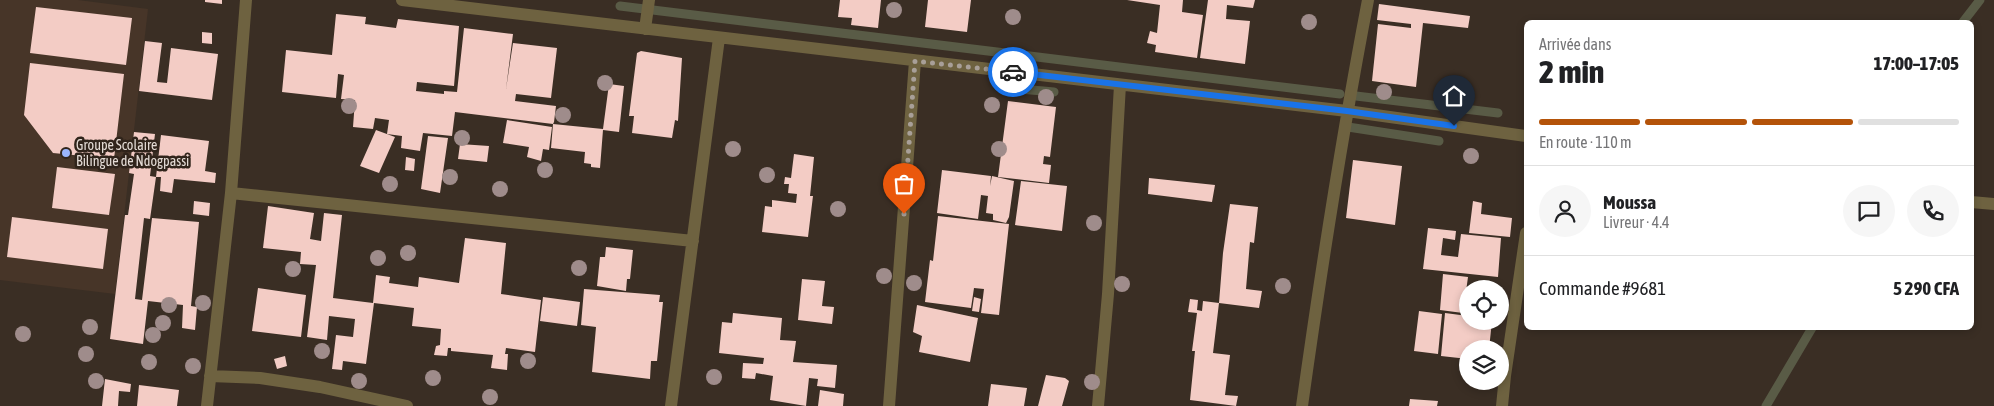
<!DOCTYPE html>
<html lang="fr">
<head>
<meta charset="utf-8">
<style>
  :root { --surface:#fff; --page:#f6f6f6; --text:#202124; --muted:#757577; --line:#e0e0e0; --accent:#b45309 }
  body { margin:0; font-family:"Asap Condensed",sans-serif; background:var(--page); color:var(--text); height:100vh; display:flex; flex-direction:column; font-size:19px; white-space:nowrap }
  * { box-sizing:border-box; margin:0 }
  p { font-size:16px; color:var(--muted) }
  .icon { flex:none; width:28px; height:28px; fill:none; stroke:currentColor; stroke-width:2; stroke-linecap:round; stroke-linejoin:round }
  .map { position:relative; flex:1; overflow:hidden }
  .details { position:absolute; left:1524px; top:20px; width:450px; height:310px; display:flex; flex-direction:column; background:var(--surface); border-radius:8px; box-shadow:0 2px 8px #0003 }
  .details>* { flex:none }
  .fabs { position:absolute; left:1459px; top:280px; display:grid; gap:10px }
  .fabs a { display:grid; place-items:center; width:50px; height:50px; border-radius:50%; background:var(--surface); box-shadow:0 2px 8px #0003; font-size:25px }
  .pin { position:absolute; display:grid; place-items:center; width:42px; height:42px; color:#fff; margin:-51px -21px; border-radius:50% 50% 50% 0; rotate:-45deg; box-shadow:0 0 5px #0007 }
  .pin .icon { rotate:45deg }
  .courier { position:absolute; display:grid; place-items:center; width:50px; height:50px; margin:-25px; border:4px solid #1a73e8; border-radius:50%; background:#fff; color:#222; box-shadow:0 1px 6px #0007 }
  .overview em { font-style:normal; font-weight:800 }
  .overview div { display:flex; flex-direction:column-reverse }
  .overview { display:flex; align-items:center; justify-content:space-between; height:85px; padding:0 15px }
  h1 { font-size:32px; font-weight:800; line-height:38px }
  .bar { display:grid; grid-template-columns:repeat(4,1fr); gap:8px 5px; align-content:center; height:60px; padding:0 15px }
  .bar i { height:6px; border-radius:4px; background:var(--line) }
  .bar .selected { background:var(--accent) }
  .bar p { grid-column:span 4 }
  .line { display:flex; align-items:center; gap:12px; padding:0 15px; border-top:1px solid var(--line) }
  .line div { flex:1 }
  .round { display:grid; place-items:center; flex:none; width:52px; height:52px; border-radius:26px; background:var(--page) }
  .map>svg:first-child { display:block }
  .built { fill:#473528 }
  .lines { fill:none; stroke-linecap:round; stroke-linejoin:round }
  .stream { stroke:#595b46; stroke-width:9 }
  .building { fill:#f3ccc5 }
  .minor { stroke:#6e6240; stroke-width:12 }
  .tree { fill:#9f8c8b }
  .done { stroke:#a89f98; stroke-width:5; stroke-dasharray:0 9 }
  .route { stroke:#1a73e8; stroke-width:6 }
  .poi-dot { fill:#9ab5fd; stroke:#30241b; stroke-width:2 }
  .labels { text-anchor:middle; stroke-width:5; stroke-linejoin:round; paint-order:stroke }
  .poi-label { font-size:14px; fill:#e4dcd6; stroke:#30241b; text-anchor:start }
</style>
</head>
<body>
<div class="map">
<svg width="1994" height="406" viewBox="0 0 1994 406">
  <rect width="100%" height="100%" fill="#3a2e24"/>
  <path class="built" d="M0,0H78L148,9L115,294L0,280Z"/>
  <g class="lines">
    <path class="stream" d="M620,6L1340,94
      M1963,22L1980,0
      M1009,88L1054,92
      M1356,96L1498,113
      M1348,127L1439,141
      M1766,406L1812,328"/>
  </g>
  <path class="building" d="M205,0H222V4L205,2Z
    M840,0H881L878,28L851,25L852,18L838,17Z
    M928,0H971L967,32L925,27Z
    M1127,0H1183L1182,12L1203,15L1197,58L1155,52L1156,45L1147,43L1150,31L1157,33L1160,5Z
    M1208,0H1255L1253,8L1227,5L1226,19L1250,21L1245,64L1200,58Z
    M1379,4L1470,16L1468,28L1423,23L1416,87L1372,81L1378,24L1411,28V24L1377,20Z
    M36,7L132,18L126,65L30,53Z
    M336,14L366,17L365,24L396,28L398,19L459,26L454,86L417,82L416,91L444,94V91L457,92L464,28L513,34L506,89L513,43L557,48L551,98L516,94L515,101L556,106L554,122L553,124L455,112L452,136L423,133L420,151L401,148L402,136L387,134L389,120L375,118L373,129L353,127L355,100L341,99L344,75L338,74L336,98L282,92L286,50L332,55Z
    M202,32L212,33V44L202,43Z
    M145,41L162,43L157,82L167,83L171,48L218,54L212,100L139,91Z
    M641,51L682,58L678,121L675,120L672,138L632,133L634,116H629L637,53Z
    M30,63L124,74L114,159L53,153L24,115Z
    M609,84L624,86L619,132L603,130L600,168L591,167V164L584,163L585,152L551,148L553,124L603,129Z
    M1008,101L1056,107L1050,157L1044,156L1043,164L1051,165L1049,183L998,177Z
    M507,120L552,127L549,150L543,149L541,161L527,157L529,147L503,143Z
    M376,130L395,137L379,173L360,166Z
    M134,132L155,134L150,176L156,177L161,135L209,141L205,171L216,173L215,183L174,179L172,193L160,191L161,177H156L150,219L144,218L135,299L142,300L152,218L199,222L191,306L197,307L195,330L182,328L183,305L148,301L143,344L110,339L125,215H128L134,174L129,173Z
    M428,136L448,138L440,193L421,189Z
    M460,144L489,146L487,162L458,159Z
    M794,154L814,157L810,196H813L808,237L762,232L765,206L772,207V200L796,203L797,194L788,193L789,184H784L785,177L791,178Z
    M406,157L415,159L414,171L405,170Z
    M1353,160L1402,166L1395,225L1346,218Z
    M57,167L115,174L109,215L52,208Z
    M942,170L991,176L990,186L992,176L1014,181L1009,217L1006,223L993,220V214L986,213L988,196L981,195L978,219L937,213Z
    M1149,178L1215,185L1212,202L1148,194Z
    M1021,181L1067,186L1062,231L1015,225Z
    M194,201L210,203L209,216L193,214Z
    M1473,201L1482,203L1481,214L1512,218L1510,237L1469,233Z
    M1230,204L1258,207L1254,243L1250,242L1246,289L1262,291L1259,308L1219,303L1213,353L1230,355L1225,395L1238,396L1236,406L1190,400L1195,351H1192L1197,313L1188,312L1190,299L1198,300L1197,310L1202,311L1203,301L1219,303L1223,253Z
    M268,206L314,213L310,239L321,241L324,213L342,215L333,298L373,303L376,275L390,277L389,283L418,287L419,277L459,283L465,238L506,243L501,294L541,300L535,352L506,348L505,354H508L507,370L491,368L493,355L451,351V348H448L447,356L434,355L436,346L440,345L441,329L412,326L414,308L374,303L366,364L343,361L342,370L332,369L336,335L353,337L355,319L329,316L327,340L307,337L316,265L300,264L301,252L263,248Z
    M938,216L1009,224L999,315L981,313L984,289L974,288L971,308L925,302L930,260L933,261Z
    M12,217L108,229L103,269L7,257Z
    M1428,228L1456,231L1455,240L1443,238L1441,255L1458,257L1461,234L1501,238L1498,277L1423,269Z
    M606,247L633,250L630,279H627L626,291L597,286L600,257H605Z
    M1443,274L1468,277L1463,313L1440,310Z
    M802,279L825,281L822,306L834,307L832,324L798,320Z
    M258,288L306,295L301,337L252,331Z
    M584,289L660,295L659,302H663L657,361H651L650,379L592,372L596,327L581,325Z
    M543,297L580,302L577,326L540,321Z
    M974,297L981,299L979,312L972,311Z
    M917,305L978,318L970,362L919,352L922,336L913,332Z
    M1419,311L1442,314L1438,354L1414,351Z
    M733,313L782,318L780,340L796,341L793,362L837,365L835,388L817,386L818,379L809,378L806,406L770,400L773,376L756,373L755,379L742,378L743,363L763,364L764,358L719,353L722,322L732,323Z
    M1445,313L1468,316V321H1492L1489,349H1468V359L1441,356Z
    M285,356L287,366L277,369L274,359Z
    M1046,375L1065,378L1069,381L1062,406H1038Z
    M105,379L131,384L130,392L119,391L118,406H102Z
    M991,384L1027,388L1024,406H988Z
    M139,385L179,390L177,406H137Z
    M820,390L844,394L843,406H818Z
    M1410,399L1438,401L1437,406H1409Z"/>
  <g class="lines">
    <path class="minor" d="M402,0L1347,111L1526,136
      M645,29L649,0
      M231,193L693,241
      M1971,202L1994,204
      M210,376L260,378L320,387L407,406
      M207,406L231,193L246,0
      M671,406L719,38
      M889,406L915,61
      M1098,406L1108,294L1120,85
      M1302,406C1321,270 1342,135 1368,0
      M1502,406L1505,376L1526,233"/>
  </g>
  <g class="tree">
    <circle cx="894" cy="10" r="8"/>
    <circle cx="1013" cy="17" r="8"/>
    <circle cx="1309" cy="22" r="8"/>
    <circle cx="605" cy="83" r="8"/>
    <circle cx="1456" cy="90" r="8"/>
    <circle cx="1384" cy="92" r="8"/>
    <circle cx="1046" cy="97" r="8"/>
    <circle cx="992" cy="105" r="8"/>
    <circle cx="349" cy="106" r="8"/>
    <circle cx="563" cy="115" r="8"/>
    <circle cx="462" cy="138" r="8"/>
    <circle cx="733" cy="149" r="8"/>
    <circle cx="999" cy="149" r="8"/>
    <circle cx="1471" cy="156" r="8"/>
    <circle cx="545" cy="170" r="8"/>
    <circle cx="767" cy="175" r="8"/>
    <circle cx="450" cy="177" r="8"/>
    <circle cx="390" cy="184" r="8"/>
    <circle cx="500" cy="189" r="8"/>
    <circle cx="838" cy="209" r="8"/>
    <circle cx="1094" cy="223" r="8"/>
    <circle cx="408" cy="253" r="8"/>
    <circle cx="378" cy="258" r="8"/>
    <circle cx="579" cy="268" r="8"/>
    <circle cx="293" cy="269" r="8"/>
    <circle cx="884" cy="276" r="8"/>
    <circle cx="914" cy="283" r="8"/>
    <circle cx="1122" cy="284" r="8"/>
    <circle cx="1283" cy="286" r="8"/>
    <circle cx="203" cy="303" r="8"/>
    <circle cx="169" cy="305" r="8"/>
    <circle cx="163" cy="323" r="8"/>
    <circle cx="90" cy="327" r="8"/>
    <circle cx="23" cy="334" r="8"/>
    <circle cx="153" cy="335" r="8"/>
    <circle cx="322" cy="351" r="8"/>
    <circle cx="86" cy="354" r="8"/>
    <circle cx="528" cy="361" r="8"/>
    <circle cx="149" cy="362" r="8"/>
    <circle cx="193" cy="366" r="8"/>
    <circle cx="714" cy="377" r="8"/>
    <circle cx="433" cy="378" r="8"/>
    <circle cx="96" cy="381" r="8"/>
    <circle cx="359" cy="381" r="8"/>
    <circle cx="1092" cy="382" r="8"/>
    <circle cx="490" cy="397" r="8"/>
  </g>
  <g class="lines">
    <path class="done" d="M904,214L915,61L1013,72"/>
    <path class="route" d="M1013,72L1347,111L1454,126"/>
  </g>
  <circle class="poi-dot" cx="66" cy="153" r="5"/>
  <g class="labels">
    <g class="poi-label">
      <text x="76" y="150">Groupe Scolaire<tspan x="76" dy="16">Bilingue de Ndogpassi</tspan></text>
    </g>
  </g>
</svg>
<div class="fabs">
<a><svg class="icon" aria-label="locate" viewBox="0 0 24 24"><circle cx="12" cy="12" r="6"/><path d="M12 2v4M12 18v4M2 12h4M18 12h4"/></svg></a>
<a><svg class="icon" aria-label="layers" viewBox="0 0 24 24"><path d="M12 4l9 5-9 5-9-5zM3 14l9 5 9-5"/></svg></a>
</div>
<div class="pin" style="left:904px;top:214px;background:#ea580c"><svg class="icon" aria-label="bag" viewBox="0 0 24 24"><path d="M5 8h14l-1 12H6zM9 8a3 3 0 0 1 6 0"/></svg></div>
<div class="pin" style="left:1454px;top:126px;background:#1f2937"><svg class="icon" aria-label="home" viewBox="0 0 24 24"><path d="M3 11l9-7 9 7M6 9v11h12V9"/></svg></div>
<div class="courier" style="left:1013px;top:72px"><svg class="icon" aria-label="car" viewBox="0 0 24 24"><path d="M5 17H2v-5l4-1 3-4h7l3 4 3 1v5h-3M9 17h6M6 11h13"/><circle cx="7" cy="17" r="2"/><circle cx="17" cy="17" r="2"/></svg></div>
<section class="details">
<div class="overview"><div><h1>2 min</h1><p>Arrivée dans</p></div><em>17:00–17:05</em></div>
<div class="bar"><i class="selected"></i><i class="selected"></i><i class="selected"></i><i></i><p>En route · 110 m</p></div>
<div class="line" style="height:90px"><a class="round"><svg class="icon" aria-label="person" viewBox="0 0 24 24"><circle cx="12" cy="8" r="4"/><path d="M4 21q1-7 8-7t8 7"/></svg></a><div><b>Moussa</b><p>Livreur · 4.4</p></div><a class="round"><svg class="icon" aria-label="chat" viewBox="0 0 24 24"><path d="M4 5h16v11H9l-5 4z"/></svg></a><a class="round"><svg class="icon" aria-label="phone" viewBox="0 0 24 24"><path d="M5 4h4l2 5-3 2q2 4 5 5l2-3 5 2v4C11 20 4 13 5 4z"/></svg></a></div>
<div class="line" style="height:65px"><div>Commande #9681</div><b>5 290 CFA</b></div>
</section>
</div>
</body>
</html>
